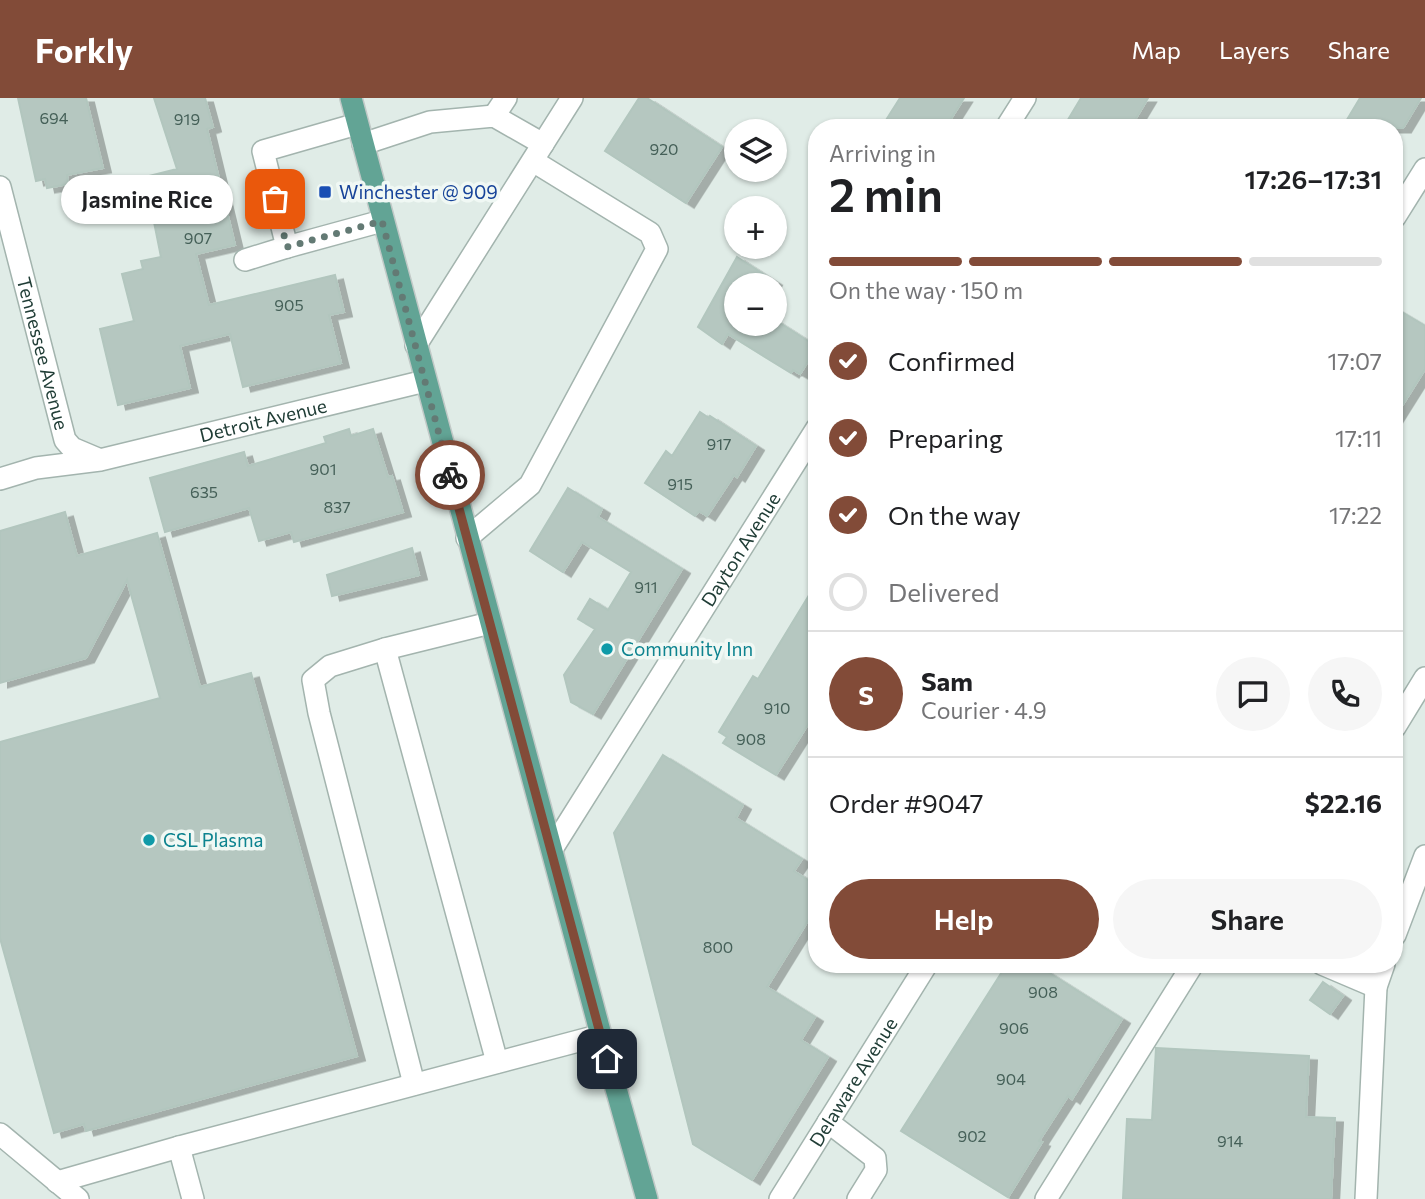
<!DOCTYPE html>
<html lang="en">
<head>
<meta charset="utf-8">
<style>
  :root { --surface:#fff; --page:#f6f6f6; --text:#202124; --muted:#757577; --line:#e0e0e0; --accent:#824b38 }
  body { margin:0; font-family:Commissioner,sans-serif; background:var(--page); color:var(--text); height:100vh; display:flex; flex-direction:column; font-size:26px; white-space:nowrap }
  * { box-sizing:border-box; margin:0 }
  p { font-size:23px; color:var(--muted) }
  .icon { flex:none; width:38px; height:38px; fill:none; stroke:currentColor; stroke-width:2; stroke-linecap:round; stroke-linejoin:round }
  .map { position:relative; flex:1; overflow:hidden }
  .side { position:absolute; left:808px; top:21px; width:595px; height:854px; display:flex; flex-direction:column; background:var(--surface); border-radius:28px; box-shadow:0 2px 5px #0004 }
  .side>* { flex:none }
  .tools { position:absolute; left:724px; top:21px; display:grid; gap:14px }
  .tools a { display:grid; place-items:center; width:63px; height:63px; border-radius:50%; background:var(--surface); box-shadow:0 2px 5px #0004; font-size:35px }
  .pin { position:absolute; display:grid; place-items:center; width:60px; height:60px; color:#fff; margin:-30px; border-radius:14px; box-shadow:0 4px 10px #0006 }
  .courier { position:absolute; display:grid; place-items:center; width:70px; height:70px; margin:-35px; border:5px solid #824b38; border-radius:50%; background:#fff; color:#222; box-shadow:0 2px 9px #0007 }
  .bubble { position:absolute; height:49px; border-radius:24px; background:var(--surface); box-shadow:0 2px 5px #0004; font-size:23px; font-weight:600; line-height:49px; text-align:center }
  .summary em { font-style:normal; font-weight:600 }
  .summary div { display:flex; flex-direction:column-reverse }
  .summary { display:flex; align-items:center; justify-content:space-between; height:119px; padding:0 21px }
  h1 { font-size:46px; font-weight:600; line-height:52px }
  .bar { display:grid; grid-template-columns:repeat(4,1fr); gap:10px 7px; align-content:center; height:84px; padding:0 21px }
  .bar i { height:9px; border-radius:5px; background:var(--line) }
  .bar .on { background:var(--accent) }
  .bar p { grid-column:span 4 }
  .line { display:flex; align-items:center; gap:18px; padding:0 21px; border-top:2px solid var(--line) }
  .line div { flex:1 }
  .round { display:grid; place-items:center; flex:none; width:74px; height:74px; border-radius:37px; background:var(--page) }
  ol { padding:0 21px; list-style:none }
  li { display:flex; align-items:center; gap:21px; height:77px }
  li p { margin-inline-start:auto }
  li .icon { padding:7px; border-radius:50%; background:var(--accent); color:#fff; stroke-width:4 }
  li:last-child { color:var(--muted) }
  li i { width:38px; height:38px; border:4px solid var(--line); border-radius:50% }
  .cta { display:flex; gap:14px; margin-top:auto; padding:14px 21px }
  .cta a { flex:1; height:80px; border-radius:42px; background:var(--accent); color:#fff; font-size:28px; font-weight:600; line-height:80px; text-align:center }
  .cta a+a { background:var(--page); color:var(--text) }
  header { display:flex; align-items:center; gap:42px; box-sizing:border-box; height:98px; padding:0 35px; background:var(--accent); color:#fff }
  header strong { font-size:33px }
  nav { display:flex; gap:38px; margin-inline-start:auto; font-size:24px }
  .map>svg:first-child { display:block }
  .building { fill:#b5c7c0; stroke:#b2c6be; stroke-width:2; filter:url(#shadow) }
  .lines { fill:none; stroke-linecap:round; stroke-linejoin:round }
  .minor-casing { stroke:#a3b4ae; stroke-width:24 }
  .major-casing { stroke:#c1c9c7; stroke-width:24 }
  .minor { stroke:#fff; stroke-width:21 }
  .major { stroke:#62a495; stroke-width:21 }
  .done { stroke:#637a74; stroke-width:7; stroke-dasharray:0 12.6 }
  .route { stroke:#824b38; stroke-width:9 }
  .transit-dot { fill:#1a4fb4; stroke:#f0f8f4; stroke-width:2.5 }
  .culture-dot { fill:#0f9aa8; stroke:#f0f8f4; stroke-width:2.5 }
  .labels { text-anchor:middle; stroke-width:7; stroke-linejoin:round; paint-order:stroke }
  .number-label { font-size:16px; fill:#456058 }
  .transit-label { font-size:19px; fill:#164399; stroke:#f0f8f4; text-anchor:start }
  .street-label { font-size:19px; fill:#203d36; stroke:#f0f8f4 }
  .culture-label { font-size:19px; fill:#0d838f; stroke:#f0f8f4; text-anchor:start }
</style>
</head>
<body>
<header>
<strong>Forkly</strong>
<nav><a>Map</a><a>Layers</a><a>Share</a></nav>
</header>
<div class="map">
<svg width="1425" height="1101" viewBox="0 0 1425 1101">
  <defs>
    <filter id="shadow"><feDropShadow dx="8" dy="4.5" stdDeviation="0" flood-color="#0004"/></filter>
  </defs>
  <rect width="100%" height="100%" fill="#e0ece7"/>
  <path class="building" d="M18,0H86L103,70L67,77L68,86L47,90L45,81L36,83Z
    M154,0H205L213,29L207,31L235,147L196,156L209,207L335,177L344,214L329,217L341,265L243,289L230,236L180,248L190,290L118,307L100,231L134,223L122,176L143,171L141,163L161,159L145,79L177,71Z
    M639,0H647L722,49L686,105L605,53Z
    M900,0H964L945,30H881Z
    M1081,0H1148L1130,30H1063Z
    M1360,0H1421L1403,30H1342Z
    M737,159L774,183L771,187H737V226H775V222L811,245L809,248L815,252L800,276L793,272L791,275L728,236L722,246L698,229Z
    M1395,210L1425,228V271L1395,319Z
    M700,314L709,320L710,318L756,348L737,379L734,377L707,418L699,413L695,418L645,385L666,353L672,358Z
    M349,331L351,338L373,331L388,379L392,378L403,414L294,444L291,434L259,443L249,410L165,434L150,380L244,354L248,368L326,345L324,339Z
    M568,390L602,411L598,419L682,471L593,616L571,604L564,577L595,531L578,521L590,501L608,512L631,474L582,444L563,474L530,453Z
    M65,414L77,458L157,435L200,589L251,575L357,958L86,1033L84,1026L54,1035L0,840V644L160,600L127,482L86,560L0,585V433Z
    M412,450L419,477L332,498L327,477Z
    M817,484V612L776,677L723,645L727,639L719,634L753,578L758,581Z
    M663,657L743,707L736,720L802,761L794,773L817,788V808L767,889L815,919L801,942L828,959L752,1082L693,1046L614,735Z
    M1007,866H1035L1122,921L1072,1001L1068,998L1039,1043L1042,1044L1008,1099L901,1033Z
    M1323,884L1343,898L1330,916L1310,902Z
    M1156,950L1309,958L1306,1019L1335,1020L1331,1101H1123L1127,1021L1152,1022Z"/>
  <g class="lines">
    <g class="minor-casing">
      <g id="minor">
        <path d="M494,18L506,0"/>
        <path d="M357,26L263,53L287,149L382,123"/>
        <path d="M1006,30L1025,0"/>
        <path d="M363,46L430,24L494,18L543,46"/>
        <path id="s1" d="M0,89L65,342L72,350L98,361"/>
        <path d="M1395,119L1425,71"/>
        <path d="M245,162L287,149"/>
        <path d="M416,247L572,0"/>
        <path id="s2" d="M0,381L36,370L100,362L425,283"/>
        <path d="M467,440L530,387L657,151L650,135L533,63"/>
        <path d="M385,551L497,964"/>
        <path d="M1395,629L1425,580"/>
        <path id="s3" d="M552,751L817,330"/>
        <path d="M1395,837L1425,758"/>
        <path d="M1322,866L1376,889L1384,866"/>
        <path d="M414,986L319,615L313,582L330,568L385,551L490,525"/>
        <path d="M828,1024L875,1060L876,1072L858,1101"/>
        <path d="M0,1036L78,1101"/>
        <path d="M179,1049L193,1101"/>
        <path d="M57,1084L179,1049L601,937"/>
        <path id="s4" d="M780,1101L927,866"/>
        <path d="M1046,1101L1193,866"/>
        <path d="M1366,1101L1376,889"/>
      </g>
    </g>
    <g class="major-casing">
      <path id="major" d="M351,0L601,937L647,1101"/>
    </g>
    <use href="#minor" class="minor"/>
    <use href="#major" class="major"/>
  </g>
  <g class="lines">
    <path class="done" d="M275,101L287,149L382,123L450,377"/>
    <path class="route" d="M450,377L607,961"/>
  </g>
  <rect class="transit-dot" x="318" y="87" width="14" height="14" rx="3.5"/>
  <g class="culture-dot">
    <circle cx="607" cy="551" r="7"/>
    <circle cx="149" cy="742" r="7"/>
  </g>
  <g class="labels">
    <g class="number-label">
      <text x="54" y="26">694</text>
      <text x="187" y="27">919</text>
      <text x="664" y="57">920</text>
      <text x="198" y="146">907</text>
      <text x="289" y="213">905</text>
      <text x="719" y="352">917</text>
      <text x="323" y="377">901</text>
      <text x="680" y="392">915</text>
      <text x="204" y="400">635</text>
      <text x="337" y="415">837</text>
      <text x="646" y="495">911</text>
      <text x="777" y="616">910</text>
      <text x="751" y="647">908</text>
      <text x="718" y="855">800</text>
      <text x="1043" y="900">908</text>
      <text x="1014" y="936">906</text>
      <text x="1011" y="987">904</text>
      <text x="972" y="1044">902</text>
      <text x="1230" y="1049">914</text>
    </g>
    <g class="transit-label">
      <text x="339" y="101">Winchester @ 909</text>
    </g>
    <g class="street-label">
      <text dy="7" stroke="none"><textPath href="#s1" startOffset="172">Tennessee Avenue</textPath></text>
      <text dy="7" stroke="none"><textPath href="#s2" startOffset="270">Detroit Avenue</textPath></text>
      <text dy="7" stroke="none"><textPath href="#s3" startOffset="354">Dayton Avenue</textPath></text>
      <text dy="7" stroke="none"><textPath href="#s4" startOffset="138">Delaware Avenue</textPath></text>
    </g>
    <g class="culture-label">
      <text x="621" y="558">Community Inn</text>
      <text x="163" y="749">CSL Plasma</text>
    </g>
  </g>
</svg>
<div class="tools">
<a><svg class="icon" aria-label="layers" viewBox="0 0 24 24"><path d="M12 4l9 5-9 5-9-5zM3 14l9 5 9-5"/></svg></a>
<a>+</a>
<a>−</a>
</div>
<div class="pin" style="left:275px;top:101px;background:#ea580c"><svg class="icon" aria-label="bag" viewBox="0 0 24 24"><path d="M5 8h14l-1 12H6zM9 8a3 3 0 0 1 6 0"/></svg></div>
<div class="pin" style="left:607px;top:961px;background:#1f2937"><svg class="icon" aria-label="home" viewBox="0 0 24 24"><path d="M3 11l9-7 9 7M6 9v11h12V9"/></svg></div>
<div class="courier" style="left:450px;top:377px"><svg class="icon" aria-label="bike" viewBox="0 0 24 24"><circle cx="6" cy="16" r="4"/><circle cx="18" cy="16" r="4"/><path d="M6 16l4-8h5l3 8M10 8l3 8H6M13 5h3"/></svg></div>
<div class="bubble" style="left:61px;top:77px;width:172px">Jasmine Rice</div>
<section class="side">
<div class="summary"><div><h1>2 min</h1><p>Arriving in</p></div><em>17:26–17:31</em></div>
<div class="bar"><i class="on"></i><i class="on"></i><i class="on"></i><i></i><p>On the way · 150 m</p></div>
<ol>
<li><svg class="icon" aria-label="check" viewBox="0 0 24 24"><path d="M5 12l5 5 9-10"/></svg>Confirmed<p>17:07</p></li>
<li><svg class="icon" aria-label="check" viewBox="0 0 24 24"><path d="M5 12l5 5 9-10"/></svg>Preparing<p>17:11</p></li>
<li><svg class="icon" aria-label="check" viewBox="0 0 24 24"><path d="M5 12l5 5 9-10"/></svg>On the way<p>17:22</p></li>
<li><i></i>Delivered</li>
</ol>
<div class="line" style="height:126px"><b class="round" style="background:var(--accent);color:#fff">S</b><div><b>Sam</b><p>Courier · 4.9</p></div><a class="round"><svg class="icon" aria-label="chat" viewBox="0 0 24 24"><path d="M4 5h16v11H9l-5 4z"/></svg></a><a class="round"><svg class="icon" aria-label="phone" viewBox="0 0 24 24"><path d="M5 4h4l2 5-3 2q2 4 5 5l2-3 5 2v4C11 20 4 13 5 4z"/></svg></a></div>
<div class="line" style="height:91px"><div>Order #9047</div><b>$22.16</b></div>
<div class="cta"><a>Help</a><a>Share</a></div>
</section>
</div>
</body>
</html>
